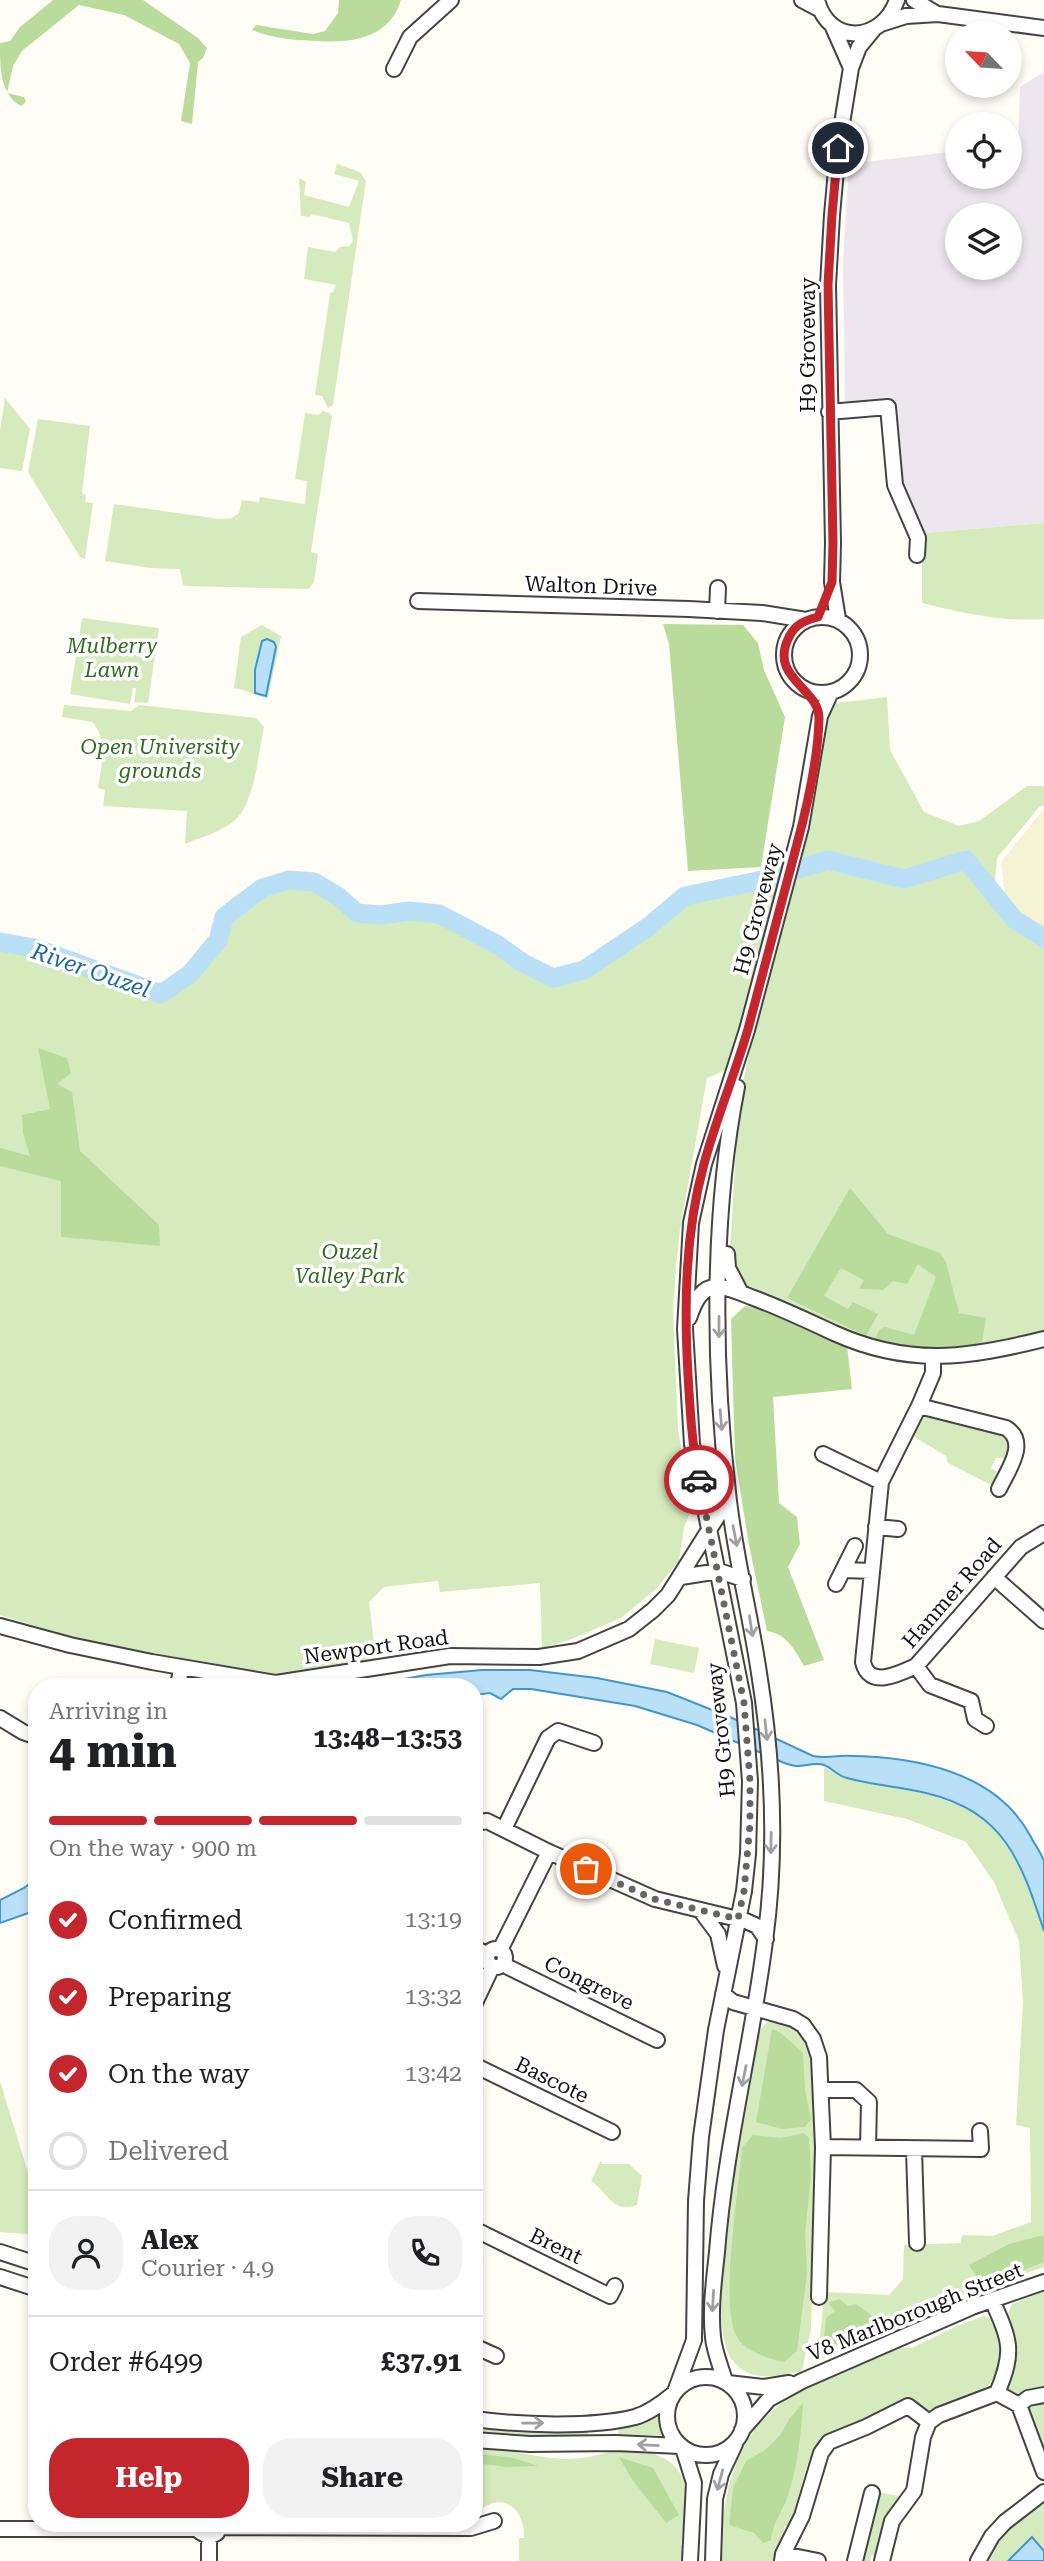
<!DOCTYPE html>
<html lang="en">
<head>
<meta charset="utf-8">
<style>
  :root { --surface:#fff; --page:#f2f2f2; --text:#202124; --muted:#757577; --line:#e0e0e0; --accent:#c4262e }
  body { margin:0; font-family:"Roboto Serif",serif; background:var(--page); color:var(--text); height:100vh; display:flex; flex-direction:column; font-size:26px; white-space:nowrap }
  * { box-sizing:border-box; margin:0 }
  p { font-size:23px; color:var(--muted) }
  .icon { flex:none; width:38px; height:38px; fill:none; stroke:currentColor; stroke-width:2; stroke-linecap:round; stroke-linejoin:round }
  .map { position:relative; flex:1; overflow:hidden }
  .drawer { position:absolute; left:28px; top:1678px; width:455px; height:854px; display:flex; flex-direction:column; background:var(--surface); border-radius:28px; box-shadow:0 4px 10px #0003 }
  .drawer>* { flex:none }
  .needle { width:46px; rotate:295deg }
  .fabs { position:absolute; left:945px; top:21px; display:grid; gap:14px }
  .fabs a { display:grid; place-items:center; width:77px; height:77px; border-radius:50%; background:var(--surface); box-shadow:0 4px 10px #0003; font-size:35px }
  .pin { position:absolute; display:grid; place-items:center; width:60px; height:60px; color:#fff; margin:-30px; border:4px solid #fff; border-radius:50%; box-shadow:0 2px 7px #0007 }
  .courier { position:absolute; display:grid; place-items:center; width:70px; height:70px; margin:-35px; border:5px solid #c4262e; border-radius:50%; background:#fff; color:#222; box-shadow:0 2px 9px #0007 }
  .overview em { font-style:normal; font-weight:700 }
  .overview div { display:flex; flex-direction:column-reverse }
  .overview { display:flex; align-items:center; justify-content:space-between; height:119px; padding:0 21px }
  h1 { font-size:46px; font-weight:700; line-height:52px }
  .bar { display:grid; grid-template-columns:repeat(4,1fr); gap:10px 7px; align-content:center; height:84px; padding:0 21px }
  .bar i { height:9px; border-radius:5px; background:var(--line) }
  .bar .current { background:var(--accent) }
  .bar p { grid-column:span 4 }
  .line { display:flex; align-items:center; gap:18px; padding:0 21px; border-top:2px solid var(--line) }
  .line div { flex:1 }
  .round { display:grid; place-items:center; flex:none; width:74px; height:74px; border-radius:28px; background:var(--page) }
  ol { padding:0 21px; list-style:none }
  li { display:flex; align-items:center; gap:21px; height:77px }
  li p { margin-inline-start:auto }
  li .icon { padding:7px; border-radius:50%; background:var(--accent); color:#fff; stroke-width:4 }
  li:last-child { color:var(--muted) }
  li i { width:38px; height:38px; border:4px solid var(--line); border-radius:50% }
  .primary-button { display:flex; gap:14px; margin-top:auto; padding:14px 21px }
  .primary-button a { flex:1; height:80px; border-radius:28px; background:var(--accent); color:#fff; font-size:28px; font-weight:700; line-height:80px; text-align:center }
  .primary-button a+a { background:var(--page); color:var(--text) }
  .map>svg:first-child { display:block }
  .industrial { fill:#eee6ef; fill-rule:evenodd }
  .farmland { fill:#f6f3d4 }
  .green { fill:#d5ebbd }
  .forest { fill:#b9dc9c }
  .sand { fill:#fbeec1 }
  .water { fill:#b9e0f7; stroke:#3f96cf; stroke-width:2 }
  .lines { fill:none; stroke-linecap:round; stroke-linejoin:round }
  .river { stroke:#b9e0f7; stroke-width:19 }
  .minor-casing { stroke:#444; stroke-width:18 }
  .minor { stroke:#fff; stroke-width:14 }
  .oneway { stroke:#a0a0a0 }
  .done { stroke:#646461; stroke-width:7; stroke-dasharray:0 12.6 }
  .route { stroke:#c4262e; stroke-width:9 }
  .labels { text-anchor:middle; stroke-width:7; stroke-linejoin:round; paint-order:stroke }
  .street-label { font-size:21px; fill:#111; stroke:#fff }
  .park-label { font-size:21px; font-style:italic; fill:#2f6b1f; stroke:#fff }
  .water-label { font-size:23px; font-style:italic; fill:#1768a6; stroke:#fff }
</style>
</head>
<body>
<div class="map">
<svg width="1044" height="2561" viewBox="0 0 1044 2561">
  <rect width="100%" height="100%" fill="#fffdf5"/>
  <path class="industrial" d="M1044,72V523L922,533L900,485L891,401L845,402L843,261L849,164L957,151V177H1010V145L1018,143L1020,87ZM957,215H1010V268H957Z"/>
  <path class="farmland" d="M1043,810H1044V930L1020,914L1005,896L1001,862Z"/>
  <path class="green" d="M337,164L360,172L366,181L333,405L328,408L322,396L315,395L330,293L333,292L336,285L304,279L308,247L335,252L340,247L350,246L353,240L349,223L311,214L310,217L301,216L299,178L306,182L304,195L349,207L359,181L334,174Z
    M5,398L30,429L22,471L0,468V430Z
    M323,411L329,413L332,416L311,552L318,554L314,582L309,589L188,586L183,585L180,569L150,568L105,561L114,504L220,519L232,518L239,513L242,500L259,502L260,497L305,504L307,481L295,479L305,413L318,415Z
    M38,419L90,426L82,493L86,495L85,502L93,503L85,559L80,557L28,472Z
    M1044,523V619C1001,622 963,613 922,603V533Z
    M82,618L159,628L148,703L134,702L136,688H133L130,704L70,694Z
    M262,625L281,636L268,698C254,696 246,689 234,688L241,637Z
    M887,697L890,750L924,812L959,826L979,821L1027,786H1044V806H1040L997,858L995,879L1000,903L1015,920L1044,938V1339L1023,1345L900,1353L753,1298L735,1269L730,1250L739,1101L783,895L775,896L728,1069L707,1078L680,1229L676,1267L673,1311L678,1428L690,1512L684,1528L679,1561L656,1589L621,1618L569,1640L542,1648L540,1583L440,1592L438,1581L384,1587L369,1602L376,1659L274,1676L154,1658L89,1643L0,1615V942L35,948L161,994L190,974L218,940L224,917L254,891L289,880L314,882L339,897L357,913L381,915L409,911L439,914L498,945L523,963L553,977L584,970L648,927L685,896L762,880L789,872L820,716L837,703Z
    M64,705L131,711L139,705L256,718L264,727C258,753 255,803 235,820C222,832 201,837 185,844L187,811L103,806L105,790L98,788C101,767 109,739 92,722L62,717Z
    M924,1414L1003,1432L1011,1443L1004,1458H996L991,1468L999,1473L993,1486L948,1463L946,1456L913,1436Z
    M655,1639L699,1648L694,1673L650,1664Z
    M824,1767L844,1778L928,1794L969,1809L984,1818L1000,1834L1012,1850L1024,1875L1044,1931V2267L928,2307L875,2335L817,2361L825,2292L889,2295L903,2279L904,2245L961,2243L962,2235L992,2236L1031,2222L1030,2128L1016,2125L1023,2002L1019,1941L994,1882L966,1842L907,1819L824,1801Z
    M773,2019L795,2025L809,2044L814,2060L816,2143L811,2329L802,2371C780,2376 750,2383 733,2361C698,2317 748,2092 759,2032L766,2023Z
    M0,2081L37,2202V2235L0,2232Z
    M601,2160L602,2164H629L642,2176L637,2205C612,2214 608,2192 591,2181Z
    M1044,2291V2457L1027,2407L1008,2390L1006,2382L1018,2350L1007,2316L1012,2304Z
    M984,2316L997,2321C1001,2331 1001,2338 1001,2349C1002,2390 965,2405 930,2413L921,2406L911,2402L849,2425L845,2432C837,2434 827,2436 820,2443C804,2459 798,2503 792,2525L785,2526L776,2561H722L723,2515L729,2485L739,2456L757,2425L786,2399L802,2387L891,2347L912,2348L959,2325Z
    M660,2415L663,2435H618L619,2426L643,2421Z
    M474,2423L588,2429V2437L518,2439L474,2434Z
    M474,2446C504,2449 534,2457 564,2459C583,2460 604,2453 622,2449C629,2447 641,2450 648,2452C687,2463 689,2488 687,2523L683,2528L681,2545L687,2550L686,2561H519V2538H524C525,2504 497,2489 474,2517Z
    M874,2491L903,2497L885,2515L875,2556H871L870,2561H857Z
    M1044,2501V2561H985C996,2534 1021,2518 1044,2501Z"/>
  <path class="forest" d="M53,0H143L198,38L207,48L203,58L198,62L192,124L181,121L190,63L179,44L124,15L79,5L22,51L13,66L7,93L24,97L26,102L21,106C0,94 0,69 0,43L10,41L20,27Z
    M339,0H401C389,39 352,43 316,41C294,40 273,39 252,30L256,25L313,34L325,31L338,13Z
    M663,624L743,625L758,643L764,670L785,717L761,867L688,871L669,644Z
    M38,1048L67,1058L71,1073L57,1084L72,1092L80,1151L159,1225L160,1246L61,1237V1181L0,1166V1148L30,1156L23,1133L22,1115L50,1109Z
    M850,1188L888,1234L940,1253L946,1262L959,1313L986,1318L982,1342C946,1353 911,1349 875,1338L880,1329L885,1327L914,1335L936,1277L918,1264L907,1284L893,1281L883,1290L859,1289L864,1280L841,1268L824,1296L848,1309L853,1302L878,1314L866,1336L787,1298Z
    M745,1306L770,1310L847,1346L852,1389L773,1397L779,1503L797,1517L800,1544L788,1567L824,1660L804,1666C794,1649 787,1634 767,1631L749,1545L735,1458L731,1319Z
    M772,2029L781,2033L803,2053L805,2090L811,2119L805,2127L782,2129L756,2122Z
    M804,2133L809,2138L811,2176L805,2234L807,2274L797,2351L784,2362C770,2359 744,2351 737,2337C719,2308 739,2187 742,2148L753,2135L781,2138Z
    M1044,2235V2262C1022,2271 1002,2279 978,2279L969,2265L1009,2244Z
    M839,2299L848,2306L856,2304L870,2314L881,2325L854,2332L844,2340L823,2348L826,2318L835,2311L828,2303Z
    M803,2403C801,2434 798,2466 788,2495C783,2512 772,2523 771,2540L763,2543L754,2533L729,2525L733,2488L746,2461L765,2450L781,2434L789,2419Z
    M474,2453L513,2458L539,2466L508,2467L474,2463Z
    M619,2457L653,2468L679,2515L666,2523L631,2478Z"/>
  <path class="sand" d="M254,885L259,892L234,913L226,933L213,930C220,903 230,898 254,885Z"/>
  <path class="water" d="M267,639L274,642L276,647L266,696L255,693V670L262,641Z
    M482,1670H530L597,1678L667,1692L730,1717L813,1756C823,1758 830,1757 840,1756C852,1755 865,1757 877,1757C938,1762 1001,1780 1031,1837C1035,1845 1041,1853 1044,1861C1044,1876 1044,1913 1044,1931C1021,1861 1005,1812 926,1793C900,1787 873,1785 847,1778C838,1776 832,1768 824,1765C815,1762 806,1766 797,1766C792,1766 787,1764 782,1762L697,1725L635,1706L531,1689H513L501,1699L490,1693L474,1695V1687H361L426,1675Z
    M37,1878V1910L0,1923V1900L24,1888Z
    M1032,2537L1044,2551V2561H1008Z"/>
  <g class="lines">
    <path class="river" d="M0,942L35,948L161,994L190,974L218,940L224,917L262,888L289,880L314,882L339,897L357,913L381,915L409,911L439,914L498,945L523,963L553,978L584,970L648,927L685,896L762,880L828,860L904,879L966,860L1015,920L1044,938"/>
    <g class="minor-casing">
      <path id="minor" d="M802,0L819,9
        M817,0C829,46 882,43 897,0
        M914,0L937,14
        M884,23L906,16L938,14L1044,28
        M832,25L851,68
        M394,69L410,37L451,0
        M829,412L888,407L895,485L918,538L917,555
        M418,601L689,609L762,613L806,620
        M717,611L718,588
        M784 655a38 38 0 1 1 76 0a38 38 0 1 1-76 0Z
        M838,619L832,582L833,543L828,285L832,215L838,148L851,68L859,47L873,30
        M727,1254L728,1268L741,1293
        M689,1318C694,1303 701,1285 720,1287C730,1288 741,1293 751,1297C779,1307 806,1320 834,1333C909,1367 968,1358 1044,1339
        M933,1357V1373L919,1406L881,1482L863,1662C869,1689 899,1674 916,1666L1021,1547L1044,1533
        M919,1406L1006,1428C1029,1442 1008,1470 999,1489
        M823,1454L881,1482
        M876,1527L898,1529
        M843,1570L872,1571
        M681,1577L719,1571L743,1579
        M994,1577L1044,1621
        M836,1584L855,1546
        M0,1626L70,1645L152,1662L276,1683L450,1656L539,1657L578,1651L629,1629L653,1610L668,1595L719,1514L727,1495
        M916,1666L930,1685L971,1701L975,1719L986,1726
        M178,1687L181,1668
        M0,1718L23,1732L37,1737
        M474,1823L487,1821L549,1852L655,1899L746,1921L757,1926L766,1939
        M504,1829L548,1738L558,1731L594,1743
        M701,1911L718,1934L725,1966
        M474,1948L487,1954
        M487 1958a9 9 0 1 1 18 0a9 9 0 1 1-18 0Z
        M500,1950L549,1852
        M504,1962L508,1967L657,2040
        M723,1994L733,2002L793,2019L803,2025L813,2039L819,2057L823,2147L819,2297
        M474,2005L492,1967
        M474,2065L612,2132
        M821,2090H856L869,2102L868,2148
        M823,2147L981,2149L980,2131
        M914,2150L917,2243
        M474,2229L610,2296L615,2286
        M0,2252L37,2264
        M0,2277L37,2289
        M474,2346L496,2356
        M667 2416a39 39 0 1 1 78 0a39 39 0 1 1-78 0Z
        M725,2381C721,2367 714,2351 713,2337C710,2309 714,2280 717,2252C725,2147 752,2045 765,1941C777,1853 773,1760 759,1673C750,1612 734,1552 728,1492C713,1362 712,1215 737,1087
        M728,2383L764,2387L789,2383
        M676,2389L694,2340L696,2201L701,2137L716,2030L744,1891L748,1854L750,1781L744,1703L692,1444L685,1329L691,1223L704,1164L747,1030L801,827L820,716L831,692
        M997,2393L1019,2405L1044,2472
        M1019,2405L1028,2398L1044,2395
        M474,2419C518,2425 593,2428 635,2417C649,2413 661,2404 672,2395
        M742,2430L769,2399L802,2381L972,2307L1044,2282
        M474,2440L530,2444L616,2443L680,2446
        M683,2448L694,2483L690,2561
        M199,2524L200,2532L209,2537L217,2533L219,2524
        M219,2527L471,2528L494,2521
        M0,2529H199
        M209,2537V2561
        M783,2554L818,2561
        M713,2561L715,2499L721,2474L735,2444
        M782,2561L783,2554L802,2516L821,2453L829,2442L866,2427L908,2406L929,2422
        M855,2561L872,2493
        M882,2561L892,2521L914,2491L923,2437L929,2422L939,2415L997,2393C1015,2351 1010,2340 992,2300
        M978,2561L992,2536L1005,2522L1044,2492"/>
    </g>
    <use href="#minor" class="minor"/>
  </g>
  <defs><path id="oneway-shaft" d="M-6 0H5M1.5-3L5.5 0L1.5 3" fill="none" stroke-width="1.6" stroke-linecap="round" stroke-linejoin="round" transform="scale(1.75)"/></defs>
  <g class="oneway">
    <use href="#oneway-shaft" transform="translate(719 1327) rotate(90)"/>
    <use href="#oneway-shaft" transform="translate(721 1420) rotate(85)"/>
    <use href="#oneway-shaft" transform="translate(735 1536) rotate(79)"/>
    <use href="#oneway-shaft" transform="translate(751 1626) rotate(81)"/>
    <use href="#oneway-shaft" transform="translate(766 1730) rotate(84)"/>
    <use href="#oneway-shaft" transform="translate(771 1843) rotate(91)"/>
    <use href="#oneway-shaft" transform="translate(744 2076) rotate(101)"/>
    <use href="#oneway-shaft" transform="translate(713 2301) rotate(93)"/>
    <use href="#oneway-shaft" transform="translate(533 2423) rotate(-1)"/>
    <use href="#oneway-shaft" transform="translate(648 2445) rotate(-177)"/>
    <use href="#oneway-shaft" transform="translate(720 2480) rotate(105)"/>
  </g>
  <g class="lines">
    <path class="done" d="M586,1869L654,1899L738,1919L744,1891L750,1824V1781L744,1703L699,1480"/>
    <path class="route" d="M699,1480C692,1445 690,1410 688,1375C684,1305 685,1233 704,1164C716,1119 735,1074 748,1029C765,967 780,906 797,844C807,807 818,759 819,719C820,688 768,678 789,637C795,624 806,620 818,617L832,582L833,543L828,285L832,215L838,148"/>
  </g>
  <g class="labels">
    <g class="street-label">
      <text transform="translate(808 345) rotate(-90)" y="7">H9 Groveway</text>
      <text transform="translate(591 586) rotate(2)" y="7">Walton Drive</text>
      <text transform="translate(758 909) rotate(-75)" y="7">H9 Groveway</text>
      <text transform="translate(952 1593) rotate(-49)" y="7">Hanmer Road</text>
      <text transform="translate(376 1647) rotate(-8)" y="7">Newport Road</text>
      <text transform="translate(721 1730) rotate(-96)" y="7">H9 Groveway</text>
      <text transform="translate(589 1983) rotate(26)" y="7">Congreve</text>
      <text transform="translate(552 2080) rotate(26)" y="7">Bascote</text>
      <text transform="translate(556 2246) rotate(26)" y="7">Brent</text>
      <text transform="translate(915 2312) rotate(-22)" y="7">V8 Marlborough Street</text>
    </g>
    <g class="park-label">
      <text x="112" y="653">Mulberry<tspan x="112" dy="24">Lawn</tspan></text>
      <text x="160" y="754">Open University<tspan x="160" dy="24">grounds</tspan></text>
      <text x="350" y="1259">Ouzel<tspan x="350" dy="24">Valley Park</tspan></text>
    </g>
    <g class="water-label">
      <text transform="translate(91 970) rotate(19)" y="8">River Ouzel</text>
    </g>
  </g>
</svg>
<div class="fabs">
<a><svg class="needle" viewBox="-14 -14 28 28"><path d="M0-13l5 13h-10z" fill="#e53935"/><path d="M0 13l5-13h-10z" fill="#757577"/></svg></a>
<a><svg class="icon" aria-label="locate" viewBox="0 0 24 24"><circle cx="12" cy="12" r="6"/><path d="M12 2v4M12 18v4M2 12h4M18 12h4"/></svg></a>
<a><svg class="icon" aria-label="layers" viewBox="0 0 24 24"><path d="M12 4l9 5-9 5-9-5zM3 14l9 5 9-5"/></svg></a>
</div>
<div class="pin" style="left:586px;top:1869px;background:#ea580c"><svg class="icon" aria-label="bag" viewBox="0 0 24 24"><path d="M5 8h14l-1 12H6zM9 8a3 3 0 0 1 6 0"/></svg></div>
<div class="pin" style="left:838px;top:148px;background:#1f2937"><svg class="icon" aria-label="home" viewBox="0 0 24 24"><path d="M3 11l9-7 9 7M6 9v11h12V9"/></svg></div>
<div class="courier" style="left:699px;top:1480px"><svg class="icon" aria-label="car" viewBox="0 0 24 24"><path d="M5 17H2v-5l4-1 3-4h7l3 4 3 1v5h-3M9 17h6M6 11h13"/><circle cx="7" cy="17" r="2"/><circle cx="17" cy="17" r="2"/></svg></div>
<section class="drawer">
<div class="overview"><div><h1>4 min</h1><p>Arriving in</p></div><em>13:48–13:53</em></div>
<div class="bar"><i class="current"></i><i class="current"></i><i class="current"></i><i></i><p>On the way · 900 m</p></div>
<ol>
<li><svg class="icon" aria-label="check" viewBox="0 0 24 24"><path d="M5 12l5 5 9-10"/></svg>Confirmed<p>13:19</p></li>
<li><svg class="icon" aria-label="check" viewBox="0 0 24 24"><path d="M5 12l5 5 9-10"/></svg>Preparing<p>13:32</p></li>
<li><svg class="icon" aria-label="check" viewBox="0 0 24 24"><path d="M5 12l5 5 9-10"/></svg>On the way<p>13:42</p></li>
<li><i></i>Delivered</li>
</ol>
<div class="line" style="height:126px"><a class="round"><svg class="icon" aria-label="person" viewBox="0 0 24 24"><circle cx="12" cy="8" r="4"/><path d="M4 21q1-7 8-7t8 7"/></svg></a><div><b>Alex</b><p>Courier · 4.9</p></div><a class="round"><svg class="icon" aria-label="phone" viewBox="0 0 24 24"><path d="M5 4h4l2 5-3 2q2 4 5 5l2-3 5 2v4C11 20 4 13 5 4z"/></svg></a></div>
<div class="line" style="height:91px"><div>Order #6499</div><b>£37.91</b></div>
<div class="primary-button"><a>Help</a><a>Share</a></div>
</section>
</div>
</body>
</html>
